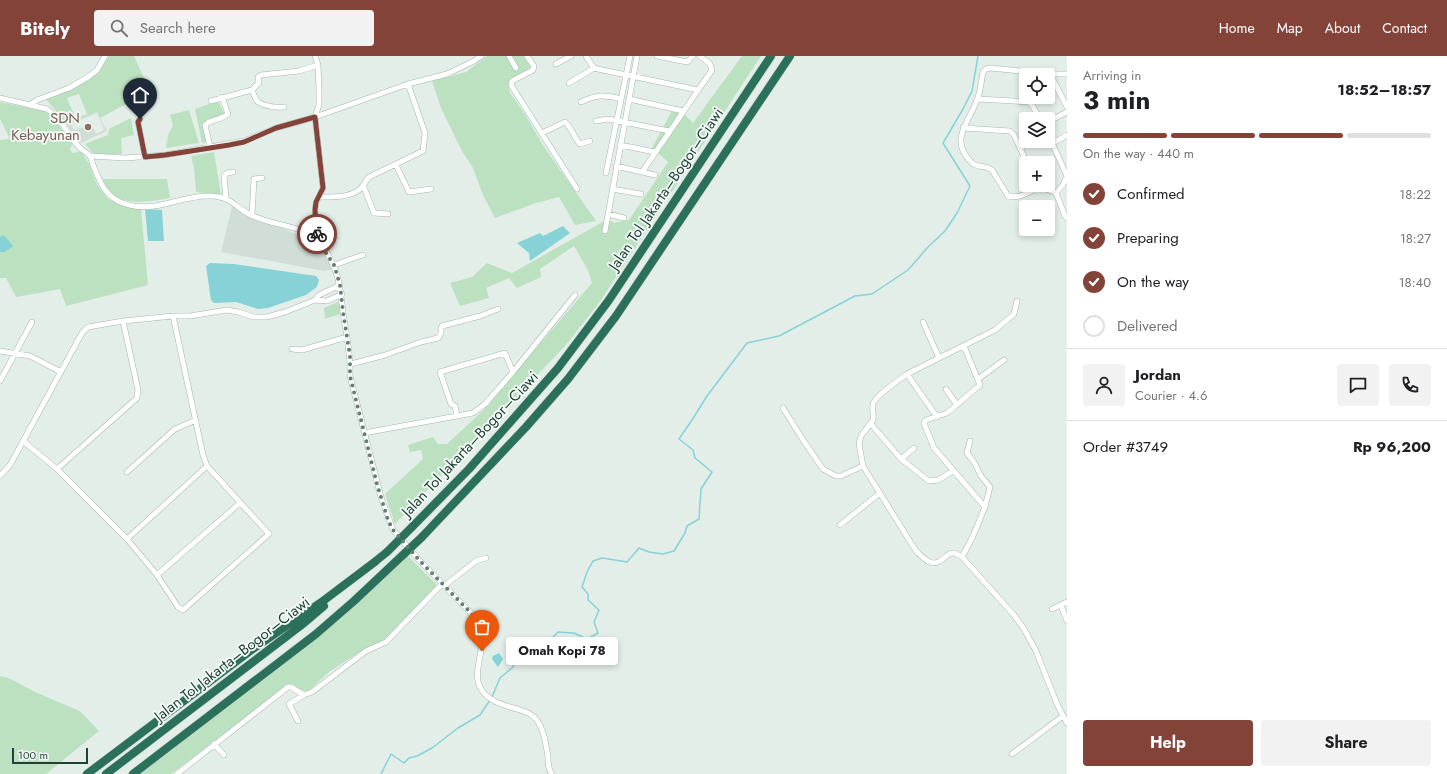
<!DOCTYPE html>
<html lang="en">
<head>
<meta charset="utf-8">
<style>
  :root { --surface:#fff; --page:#f2f2f2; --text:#202124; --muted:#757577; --line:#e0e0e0; --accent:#834339 }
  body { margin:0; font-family:Jost,sans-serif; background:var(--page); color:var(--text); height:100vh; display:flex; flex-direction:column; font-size:15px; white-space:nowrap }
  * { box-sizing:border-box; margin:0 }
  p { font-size:13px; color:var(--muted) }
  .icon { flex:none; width:22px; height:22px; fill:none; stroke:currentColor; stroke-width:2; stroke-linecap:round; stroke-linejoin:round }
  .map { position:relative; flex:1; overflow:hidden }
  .details { display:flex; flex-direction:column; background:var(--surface); width:380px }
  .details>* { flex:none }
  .tools { position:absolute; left:1019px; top:12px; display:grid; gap:8px }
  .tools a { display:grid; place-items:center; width:36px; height:36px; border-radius:4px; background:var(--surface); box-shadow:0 2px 6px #0003; font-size:20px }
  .scale { position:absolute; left:12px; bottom:10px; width:76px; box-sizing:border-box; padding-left:4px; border:2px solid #214136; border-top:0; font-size:11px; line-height:14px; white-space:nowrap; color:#214136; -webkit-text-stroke:3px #f4faf7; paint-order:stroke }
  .pin { position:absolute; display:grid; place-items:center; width:34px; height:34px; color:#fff; margin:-41px -17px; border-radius:50% 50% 50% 0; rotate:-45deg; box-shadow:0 0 4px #0007 }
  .pin .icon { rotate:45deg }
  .courier { position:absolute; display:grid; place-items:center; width:40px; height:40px; margin:-20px; border:3px solid #834339; border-radius:50%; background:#fff; color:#222; box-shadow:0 1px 5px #0007 }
  .bubble { position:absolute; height:28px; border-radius:4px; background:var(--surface); box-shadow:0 2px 6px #0003; font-size:13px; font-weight:700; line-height:28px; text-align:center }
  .headline em { font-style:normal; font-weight:700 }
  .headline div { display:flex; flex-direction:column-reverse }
  .headline { display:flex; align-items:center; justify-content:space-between; height:68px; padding:0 16px }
  h1 { font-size:26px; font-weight:700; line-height:30px }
  .bar { display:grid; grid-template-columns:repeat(4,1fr); gap:6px 4px; align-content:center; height:48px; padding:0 16px }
  .bar i { height:5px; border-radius:3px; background:var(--line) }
  .bar .on { background:var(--accent) }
  .bar p { grid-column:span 4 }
  .line { display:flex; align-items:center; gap:10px; padding:0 16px; border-top:1px solid var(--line) }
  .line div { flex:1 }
  .round { display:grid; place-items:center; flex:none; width:42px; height:42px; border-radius:4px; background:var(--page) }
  ol { padding:0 16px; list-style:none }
  li { display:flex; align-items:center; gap:12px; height:44px }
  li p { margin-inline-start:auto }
  li .icon { padding:4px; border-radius:50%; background:var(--accent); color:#fff; stroke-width:4 }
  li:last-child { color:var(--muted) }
  li i { width:22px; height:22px; border:2px solid var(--line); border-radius:50% }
  .action { display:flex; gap:8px; margin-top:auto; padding:8px 16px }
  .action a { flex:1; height:46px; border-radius:4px; background:var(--accent); color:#fff; font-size:16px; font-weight:700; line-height:46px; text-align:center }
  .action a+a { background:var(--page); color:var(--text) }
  header { display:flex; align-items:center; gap:24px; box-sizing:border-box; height:56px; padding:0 20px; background:var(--accent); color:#fff }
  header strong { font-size:19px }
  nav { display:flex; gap:22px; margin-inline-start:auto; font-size:14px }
  .search { width:280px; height:36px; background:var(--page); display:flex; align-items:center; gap:10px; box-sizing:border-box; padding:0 14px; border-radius:4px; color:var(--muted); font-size:15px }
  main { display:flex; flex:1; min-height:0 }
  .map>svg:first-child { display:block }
  .built { fill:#d1ded7; fill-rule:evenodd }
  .green { fill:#bbe1c1; fill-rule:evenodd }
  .water { fill:#87d2d7 }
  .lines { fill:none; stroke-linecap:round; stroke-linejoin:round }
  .stream { stroke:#87d2d7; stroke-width:1.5 }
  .minor-casing { stroke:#a5b7af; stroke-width:6 }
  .highway-casing { stroke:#c1cac7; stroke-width:9 }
  .minor { stroke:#fff; stroke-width:5 }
  .highway { stroke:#2a705b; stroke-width:8 }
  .highway-bridge-casing { stroke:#c1cac7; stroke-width:9; stroke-linecap:butt }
  .highway-bridge { stroke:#2a705b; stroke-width:8 }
  .done { stroke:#657e74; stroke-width:4; stroke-dasharray:0 7.2 }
  .route { stroke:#834339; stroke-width:5 }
  .education-dot { fill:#8d6e63; stroke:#f4faf7; stroke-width:1.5 }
  .labels { text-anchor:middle; stroke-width:3.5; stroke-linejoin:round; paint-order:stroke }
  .education-label { font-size:15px; fill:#785e54; stroke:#f4faf7; text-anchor:end }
  .street-label { font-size:15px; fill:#214136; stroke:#f4faf7 }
</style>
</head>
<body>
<header>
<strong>Bitely</strong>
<div class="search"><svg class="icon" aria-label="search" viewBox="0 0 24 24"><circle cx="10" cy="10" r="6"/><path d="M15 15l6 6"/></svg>Search here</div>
<nav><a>Home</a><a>Map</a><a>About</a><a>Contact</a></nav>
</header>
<main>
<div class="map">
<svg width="1067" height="718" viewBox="0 0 1067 718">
  <rect width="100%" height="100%" fill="#e3eee8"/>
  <path class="built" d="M97,56L107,75L81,87L75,82L67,68ZM97,57L104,74L96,78L92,68L74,74L71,68Z
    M232,150L253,162L277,170L320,188L328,202L332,214L324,215L221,196Z"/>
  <path class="green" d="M109,0H134L147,29L145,38L100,62L97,56L67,68L46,43L81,27L100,15ZM79,38L87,58L76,63L67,42Z
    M487,0H524L531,12L508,27L510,37L523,55L544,91L596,165L575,169L559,141L536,147L495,162L483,139L473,112L462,95L441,52L432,25L455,19L466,16Z
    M742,0H761L599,247L565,290L395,468L385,438L423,403L421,394L410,396L408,389L433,381L438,388H447L490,348L491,345L592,227L588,214L574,190L540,213L541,221L517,232L509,222L486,232L489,242L460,250L450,227L472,221L487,207L512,217L608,163L614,167L629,164L668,106L652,92L675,49L693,67Z
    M218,45L225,59L203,67L207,86L202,87L195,53Z
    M0,46L44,55L52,59L72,88L70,94L73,97L81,95L89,108L97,129L108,143L122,149L141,153L148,229L66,250L60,233L16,241L6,222H0V84L10,83L0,63Z
    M189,54L199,87L166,92L168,79L173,69L170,59Z
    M131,62L134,79L121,82L122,98H94L85,88L108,79L109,73Z
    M214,96L221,139L196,136L194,112L191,100Z
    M103,123H167L170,142C146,146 113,153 103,123Z
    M338,246L343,257L325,263L324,252Z
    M407,499L436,528L437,531L386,585L367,592L350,602L329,616L308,635L298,634L289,628L171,718H133L316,578Z
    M0,620L11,623L35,636L80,655L99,675L46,718H0Z"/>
  <path class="water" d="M145,153L162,154L164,185H148Z
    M563,170L570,177L530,205L529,197L517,187L540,177L543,180Z
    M4,179L13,190L5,196H0V181Z
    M210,207L234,208L316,220L319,224L317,231L306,239L268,252L258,253L236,246L214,247L211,244L206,210Z
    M499,597L503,603L498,611L492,603L493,600Z"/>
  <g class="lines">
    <path class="stream" d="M492,641L500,622L513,611L519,597L532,590H544L558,576L574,577L587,583L598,577L594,566L599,554L588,544V538L582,531L587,516L593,505L602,502L627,506L639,492L649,496L663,498L674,495L685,477L687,470L699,463L701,433L712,416L695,402L693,394L679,383L692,364L707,340L747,287L779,280L855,240L872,238L908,214L928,191L945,175L957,157L970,130L943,87L963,53L972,35L978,0
      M381,718L391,698L404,707L409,702L417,700L432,692L458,672L480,659L490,644"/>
    <g class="minor-casing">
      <path id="minor" d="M315,0L318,9L319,34V49L315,61L323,132L316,147L315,154L317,183
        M509,0L516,12
        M527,0L534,10L533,14L512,25L511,29L577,133
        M586,0L594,12L598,13L698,34
        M657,0L687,6L693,0
        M556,8L571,0
        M1050,18L1067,51
        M1067,18H1050L990,12L986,13L983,16C981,25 981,35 977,44C969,67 948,84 972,107C978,112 986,109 992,114L1008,140C1018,143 1030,137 1038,130L1056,137L1065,160L1067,162
        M569,27L594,12
        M252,34C254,38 255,44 258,46C264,50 277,52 284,51
        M0,42L47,53C62,63 67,77 78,90C81,94 87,96 90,100C91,102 92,106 93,109C99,123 103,137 118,145C152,161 177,139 210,140C235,141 234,152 253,160C273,169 297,169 316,182C320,186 324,192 327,197C341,220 340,237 344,263C347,282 351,301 350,320L381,441L393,474L419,504L471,557C476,565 481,573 482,582C483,598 472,619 481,633C494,654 524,649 536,663C544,673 546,689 548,701C548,707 548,713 552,718
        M629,43L683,55
        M978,43L1029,46L1032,49L1040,63
        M211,45L252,34L259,27L258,21L261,19L299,15L318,9
        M581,46C595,39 606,38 621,43
        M30,49L37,44L69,32L88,21L97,14L105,0
        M140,63L138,66L145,101
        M596,65L608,63L669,75
        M1048,66L1067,56
        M963,72L1010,75L1014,79L1027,107
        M542,77L565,66C572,72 574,82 580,88L590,85
        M1048,78L1067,120L1063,129L1056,137
        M1053,87L1067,79
        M620,89L655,96
        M210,91L205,69C211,63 222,64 228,58L222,41
        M1020,92L1033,85
        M90,100L125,102L165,99L244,85L276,72L315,61L408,28L447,18L474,5L481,0
        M396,109L409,136L431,133
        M616,110L655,119
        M642,116L712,14L710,8L700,0
        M606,117L630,0
        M363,129L374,157L388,158
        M612,133L641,138
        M319,141C332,141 353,142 362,131C365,128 366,124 369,121L423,95L425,77L408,28
        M226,142L224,120L227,117L233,116
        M608,158L624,162
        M252,159L254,123L262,122
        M605,175L637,0
        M334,209L363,199
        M315,244L319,239L340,229
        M1017,245L1014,258L995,274L907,318C900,323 875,340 873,348C872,353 874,359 873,364L861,380L859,388L863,410L916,495C922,500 929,510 938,506C943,504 946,499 951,497H955L962,501L1014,559L1024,573L1036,595L1057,648L1067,667
        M923,266L939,302
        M292,293L302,294L347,281
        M0,295L30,300L61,316
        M351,308L385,299L421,286L438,282L441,277V272L442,270L480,260L498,253
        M907,318L937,361
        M978,323L1004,304
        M0,325L32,266
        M946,333L957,349
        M783,352L803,384L823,413L836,420H841L863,410
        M457,360L455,350L451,348L440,316L505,297L513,316
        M871,368L901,403L929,425L938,424L953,415
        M364,377L473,357L485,348L513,316L575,239
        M23,385L57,413L127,483L157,519L178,551L183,554L269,478L207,410L203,399L173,260
        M970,385L967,397L974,406L981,420L990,431L985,451
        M901,403L914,392
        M57,413L137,342L138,334L123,265
        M127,416L175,373L196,364
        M0,420L10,409L82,277L88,271L123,265L173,260H190L227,254L238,256L254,261H267L285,256L315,244L327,245L342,238
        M840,469L880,437
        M127,483L207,410
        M962,501L973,480L985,451L934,392L924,367L926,364L947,357L980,329L964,290
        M157,519L240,447
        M444,530L476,505L486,502
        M1061,549L1067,565
        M1052,553L1067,546
        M298,665L289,648L304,639
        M214,688L224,699
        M1012,698L1063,660
        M177,718L288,631H291L304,639L312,636L366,595L386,586L442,528"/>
    </g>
    <g class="highway-casing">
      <path id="highway" d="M412,471L469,413L558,312L609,244L771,0
        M422,481L526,371L568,323L616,260L790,0
        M372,508L387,496
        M87,718L250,595L323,545L376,505
        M106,718L304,567L324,550
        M133,718L316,578L354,545L405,497"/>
    </g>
    <use href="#minor" class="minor"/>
    <use href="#highway" class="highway"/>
    <g class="highway-bridge-casing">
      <path id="highway-bridge" d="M387,496L412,471
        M405,497L422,481"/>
    </g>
    <use href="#highway-bridge" class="highway-bridge"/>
  </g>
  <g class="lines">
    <path class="done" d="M317,178V183L334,209L340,229L343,256L350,300V320L377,428L388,464L393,474L419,504L471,557C480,570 482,580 482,595"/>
    <path class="route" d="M140,63L138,66L145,101L165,99L229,89L244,86L276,72L315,61L323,132L316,146L315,154L317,178"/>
  </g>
  <circle class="education-dot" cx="88" cy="71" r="4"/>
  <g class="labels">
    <g class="education-label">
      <text x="80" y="67">SDN<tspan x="80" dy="17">Kebayunan</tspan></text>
    </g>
    <g class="street-label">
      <text transform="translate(666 133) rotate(-56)" y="5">Jalan Tol Jakarta–Bogor–Ciawi</text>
      <text transform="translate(470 388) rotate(-47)" y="5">Jalan Tol Jakarta–Bogor–Ciawi</text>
      <text transform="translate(232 603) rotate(-38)" y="5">Jalan Tol Jakarta–Bogor–Ciawi</text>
    </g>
  </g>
</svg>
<div class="tools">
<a><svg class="icon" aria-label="locate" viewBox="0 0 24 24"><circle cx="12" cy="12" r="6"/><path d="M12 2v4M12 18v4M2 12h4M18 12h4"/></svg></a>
<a><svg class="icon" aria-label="layers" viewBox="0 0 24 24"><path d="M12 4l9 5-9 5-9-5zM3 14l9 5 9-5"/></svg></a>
<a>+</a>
<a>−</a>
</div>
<div class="scale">100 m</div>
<div class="pin" style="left:482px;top:595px;background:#ea580c"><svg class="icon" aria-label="bag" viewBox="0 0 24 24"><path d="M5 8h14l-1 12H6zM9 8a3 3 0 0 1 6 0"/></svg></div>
<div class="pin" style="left:140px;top:63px;background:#1f2937"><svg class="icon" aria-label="home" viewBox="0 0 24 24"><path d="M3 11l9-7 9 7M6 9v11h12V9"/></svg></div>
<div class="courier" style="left:317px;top:178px"><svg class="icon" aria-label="bike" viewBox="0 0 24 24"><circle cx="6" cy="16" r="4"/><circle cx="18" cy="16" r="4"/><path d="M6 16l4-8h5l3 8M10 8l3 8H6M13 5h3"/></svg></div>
<div class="bubble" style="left:506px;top:581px;width:112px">Omah Kopi 78</div>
</div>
<section class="details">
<div class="headline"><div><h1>3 min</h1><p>Arriving in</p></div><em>18:52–18:57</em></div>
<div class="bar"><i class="on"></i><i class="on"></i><i class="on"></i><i></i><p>On the way · 440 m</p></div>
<ol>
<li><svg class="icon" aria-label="check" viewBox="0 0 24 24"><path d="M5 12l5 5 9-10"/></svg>Confirmed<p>18:22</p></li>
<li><svg class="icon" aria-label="check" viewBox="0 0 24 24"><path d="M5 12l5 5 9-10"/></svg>Preparing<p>18:27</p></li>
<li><svg class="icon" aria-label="check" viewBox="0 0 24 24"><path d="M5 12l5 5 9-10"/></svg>On the way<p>18:40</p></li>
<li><i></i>Delivered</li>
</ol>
<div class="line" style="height:72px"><a class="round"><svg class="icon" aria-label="person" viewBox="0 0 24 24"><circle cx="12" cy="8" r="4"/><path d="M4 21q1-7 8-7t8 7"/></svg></a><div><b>Jordan</b><p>Courier · 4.6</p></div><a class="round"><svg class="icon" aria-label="chat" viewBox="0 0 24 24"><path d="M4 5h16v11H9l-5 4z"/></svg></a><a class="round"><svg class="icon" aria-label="phone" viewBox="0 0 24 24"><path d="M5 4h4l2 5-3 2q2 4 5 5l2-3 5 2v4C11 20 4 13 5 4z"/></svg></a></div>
<div class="line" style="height:52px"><div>Order #3749</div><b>Rp 96,200</b></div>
<div class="action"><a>Help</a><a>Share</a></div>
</section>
</main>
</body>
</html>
